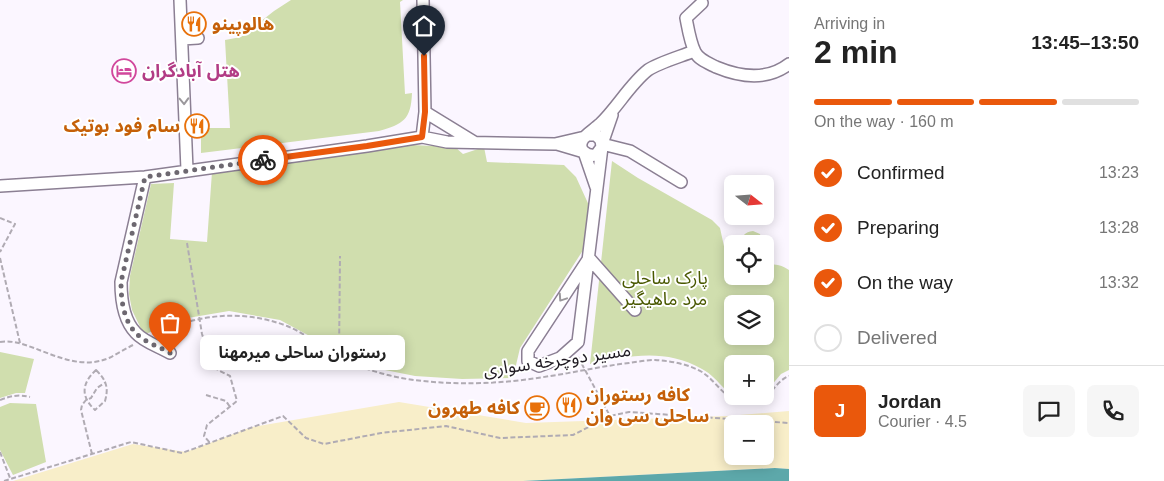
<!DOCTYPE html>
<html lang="en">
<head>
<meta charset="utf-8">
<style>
  :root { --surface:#fff; --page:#f6f6f6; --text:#222; --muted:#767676; --line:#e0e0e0; --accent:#ea580c }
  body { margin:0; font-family:Helvetica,"Noto Sans Arabic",sans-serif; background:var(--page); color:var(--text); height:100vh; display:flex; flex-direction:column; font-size:19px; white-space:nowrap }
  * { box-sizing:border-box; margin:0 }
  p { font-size:16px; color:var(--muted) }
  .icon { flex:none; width:28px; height:28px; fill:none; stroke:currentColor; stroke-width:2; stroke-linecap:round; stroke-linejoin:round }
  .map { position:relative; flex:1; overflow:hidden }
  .panel { display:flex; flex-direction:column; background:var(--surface); width:375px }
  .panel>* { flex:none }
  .needle { width:32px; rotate:107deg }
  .fabs { position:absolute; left:724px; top:175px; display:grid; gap:10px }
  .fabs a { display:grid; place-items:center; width:50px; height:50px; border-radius:8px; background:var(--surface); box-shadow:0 2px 12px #0003; font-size:25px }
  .pin { position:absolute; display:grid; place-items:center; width:42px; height:42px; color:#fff; margin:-51px -21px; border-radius:50% 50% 50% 0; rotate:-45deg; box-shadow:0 0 5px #0007 }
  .pin .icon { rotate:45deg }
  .courier { position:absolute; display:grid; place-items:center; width:50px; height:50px; margin:-25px; border:4px solid #ea580c; border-radius:50%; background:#fff; color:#222; box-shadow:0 1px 6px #0007 }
  .bubble { position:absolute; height:35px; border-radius:8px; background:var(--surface); box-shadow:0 2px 12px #0003; font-size:16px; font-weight:700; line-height:35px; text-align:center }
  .headline em { font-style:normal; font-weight:700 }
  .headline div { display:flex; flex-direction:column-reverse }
  .headline { display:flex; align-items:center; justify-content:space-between; height:85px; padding:0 25px }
  h1 { font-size:32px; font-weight:700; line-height:38px }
  .bar { display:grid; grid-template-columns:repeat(4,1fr); gap:8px 5px; align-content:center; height:60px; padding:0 25px }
  .bar i { height:6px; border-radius:4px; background:var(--line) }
  .bar .on { background:var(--accent) }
  .bar p { grid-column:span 4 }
  .line { display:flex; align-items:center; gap:12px; padding:0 25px; border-top:1px solid var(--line) }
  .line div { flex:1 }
  .round { display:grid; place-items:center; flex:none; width:52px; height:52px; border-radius:8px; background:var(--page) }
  ol { padding:0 25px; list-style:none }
  li { display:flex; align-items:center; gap:15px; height:55px }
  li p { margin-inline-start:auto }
  li .icon { padding:5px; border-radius:50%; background:var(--accent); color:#fff; stroke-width:4 }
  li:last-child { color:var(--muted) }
  li i { width:28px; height:28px; border:2px solid var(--line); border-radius:50% }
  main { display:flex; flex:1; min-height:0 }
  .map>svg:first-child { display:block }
  .green { fill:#d0deae; fill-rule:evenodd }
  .sand { fill:#f8eec9; fill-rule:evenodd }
  .water { fill:#5da8aa }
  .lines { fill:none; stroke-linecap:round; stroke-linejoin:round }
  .minor-casing { stroke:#8b7f93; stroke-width:14 }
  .path { stroke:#b0abb3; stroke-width:2; stroke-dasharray:5 2.5; stroke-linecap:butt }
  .minor { stroke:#fff; stroke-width:11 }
  .oneway { stroke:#9b989c }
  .done { stroke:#6d6870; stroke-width:5; stroke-dasharray:0 9 }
  .route { stroke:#ea580c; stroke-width:6 }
  .labels { text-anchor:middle; stroke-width:4; stroke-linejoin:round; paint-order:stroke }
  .food-label { font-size:18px; font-weight:bold; fill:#c56008; stroke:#fff; text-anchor:start }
  .hotel-label { font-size:18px; font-weight:bold; fill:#b23c85; stroke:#fff; text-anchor:start }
  .park-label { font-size:18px; fill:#495800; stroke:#fff }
  .street-label { font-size:18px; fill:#201b23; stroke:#fff }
</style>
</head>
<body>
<main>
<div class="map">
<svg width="789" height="481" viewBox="0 0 789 481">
  <rect width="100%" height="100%" fill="#fbf6ff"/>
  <path class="green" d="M291,0H403L400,2L405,94L412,93C411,120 403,124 379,131L201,153V128H230L225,40L241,37L274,11Z
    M412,145L455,147L463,154L484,147L487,162L564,165L576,177L592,212L587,244L520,348L513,378L462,379L415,376L365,366L280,320L229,311L176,320L144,335L132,310L129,294L130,276L151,184L174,183L170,239L207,242L212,172Z
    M612,161L638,178L712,220L720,228L727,260L732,268V276H765V267C774,262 781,265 789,270V370L781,374L765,393V364H732V396H761C731,412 725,381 702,369C664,348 629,356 590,364ZM732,304H765V336H732Z
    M753,231L760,234L763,244H740C741,236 745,232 753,231Z
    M0,352L34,359L25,393H16L0,398Z
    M10,403L36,404L46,462L13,475L0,450V407Z"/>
  <path class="sand" d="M399,402L526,423L727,416L789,411V469L775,468L523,481H13L133,444L186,452L252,427ZM732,424H765V456H732Z"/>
  <path class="water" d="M775,468L789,469V481H523Z"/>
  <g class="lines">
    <g class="minor-casing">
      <path id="minor" d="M180,0L187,170
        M702,3L686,18C688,28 690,42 695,52C699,60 708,63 716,67C740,77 767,81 789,64
        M182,39L198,38
        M425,112L474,142
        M612,115L602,144L630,151L681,182
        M588,135H596L601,140L602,147L596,155C587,157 576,149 583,139C585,135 596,128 600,124C617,108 630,84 648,70C658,63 682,56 694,51
        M422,137L425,112L423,0
        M557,144L584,152L596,187
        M145,177L121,282C121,299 123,320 136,333C144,342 160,347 170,353
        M0,186L145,177L367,146L422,137L447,142L555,144L585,137
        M589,258L528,351V361L539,366L560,358L578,342L602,147
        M589,258L635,310"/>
    </g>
    <path class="path" d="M0,218L15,224L0,252
      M187,243L202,334L212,365L218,370L230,376L237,401L207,425L204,436L210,443
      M0,258L20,343
      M155,334C198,314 242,309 287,326C306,334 322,347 339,357C360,368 384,375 407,379C454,386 504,384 550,376C577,372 602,366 629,363C637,362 646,360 655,360C671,361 688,364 702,372C720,384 729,408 754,403C769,401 775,381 789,376
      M0,342C12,340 23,344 34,348C58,357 83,369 109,358C117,354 125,349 133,345
      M339,356L340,256
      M578,357L610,416
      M96,370C106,380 109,387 105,401L95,410C80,396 82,383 96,370Z
      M206,395L226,401L230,407
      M0,400C11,396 18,394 30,397
      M0,452L10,478
      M92,454L81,410L82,405L86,400L91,398L97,388L106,382
      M4,481L131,442L182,453L283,416L306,438L324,444L381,433L446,426L500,438L573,435L610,416L629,412L789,423"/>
    <use href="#minor" class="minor"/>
  </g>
  <defs><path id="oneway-chevron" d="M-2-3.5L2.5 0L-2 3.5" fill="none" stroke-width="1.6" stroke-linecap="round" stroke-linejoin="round" transform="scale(1.25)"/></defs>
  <g class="oneway">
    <use href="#oneway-chevron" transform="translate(184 101) rotate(88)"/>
    <use href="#oneway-chevron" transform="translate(562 298) rotate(124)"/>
  </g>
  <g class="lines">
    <path class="done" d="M170,353C160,347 144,342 136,333C123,320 121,299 121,282L145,177L263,160"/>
    <path class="route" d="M263,160L367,146L422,137L425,112L424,56"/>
  </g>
  <defs>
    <g id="restaurant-ring" transform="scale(1.25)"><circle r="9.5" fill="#fff" stroke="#e8710a" stroke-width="1.5"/><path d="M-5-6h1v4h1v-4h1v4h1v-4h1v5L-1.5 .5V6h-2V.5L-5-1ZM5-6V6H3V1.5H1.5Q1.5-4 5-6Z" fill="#e8710a"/></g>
    <g id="hotel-ring" transform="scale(1.25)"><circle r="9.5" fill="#fff" stroke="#d1479c" stroke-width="1.5"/><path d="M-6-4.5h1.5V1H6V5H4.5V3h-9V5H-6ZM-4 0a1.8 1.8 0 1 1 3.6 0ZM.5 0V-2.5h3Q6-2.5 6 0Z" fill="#d1479c"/></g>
    <g id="cafe-ring" transform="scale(1.25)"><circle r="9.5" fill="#fff" stroke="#e8710a" stroke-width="1.5"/><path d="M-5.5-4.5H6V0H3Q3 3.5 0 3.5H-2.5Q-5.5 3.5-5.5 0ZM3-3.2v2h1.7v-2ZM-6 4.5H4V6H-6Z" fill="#e8710a"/></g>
  </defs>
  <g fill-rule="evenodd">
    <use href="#restaurant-ring" x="194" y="24"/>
    <use href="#hotel-ring" x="124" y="71"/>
    <use href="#restaurant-ring" x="197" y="126"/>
    <use href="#restaurant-ring" x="569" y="405"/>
    <use href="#cafe-ring" x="537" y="408"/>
  </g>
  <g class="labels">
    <g class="food-label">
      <text x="212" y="30">هالوپینو</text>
      <text x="180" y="132" text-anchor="end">سام فود بوتیک</text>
      <text x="586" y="401">کافه رستوران<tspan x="586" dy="21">ساحلی سی وان</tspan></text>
      <text x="520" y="414" text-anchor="end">کافه طهرون</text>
    </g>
    <g class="hotel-label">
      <text x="142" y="77">هتل آبادگران</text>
    </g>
    <g class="park-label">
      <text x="665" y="284">پارک ساحلی<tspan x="665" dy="21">مرد ماهیگیر</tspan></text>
    </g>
    <g class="street-label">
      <text transform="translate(557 360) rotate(-8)" y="6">مسیر دوچرخه سواری</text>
    </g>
  </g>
</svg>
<div class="fabs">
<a><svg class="needle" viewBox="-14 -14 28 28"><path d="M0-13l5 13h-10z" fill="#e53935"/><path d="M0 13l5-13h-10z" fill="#767676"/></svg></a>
<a><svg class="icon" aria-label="locate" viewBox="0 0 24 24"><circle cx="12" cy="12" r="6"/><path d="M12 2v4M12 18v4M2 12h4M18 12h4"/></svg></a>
<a><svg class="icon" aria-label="layers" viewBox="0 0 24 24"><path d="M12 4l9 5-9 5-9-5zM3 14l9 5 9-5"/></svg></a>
<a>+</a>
<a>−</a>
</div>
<div class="pin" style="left:170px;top:353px;background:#ea580c"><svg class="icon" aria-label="bag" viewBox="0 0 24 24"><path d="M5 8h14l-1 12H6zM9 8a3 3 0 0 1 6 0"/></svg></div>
<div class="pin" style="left:424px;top:56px;background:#1f2937"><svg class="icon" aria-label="home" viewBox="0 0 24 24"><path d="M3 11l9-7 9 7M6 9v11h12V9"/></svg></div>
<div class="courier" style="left:263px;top:160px"><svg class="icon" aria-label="bike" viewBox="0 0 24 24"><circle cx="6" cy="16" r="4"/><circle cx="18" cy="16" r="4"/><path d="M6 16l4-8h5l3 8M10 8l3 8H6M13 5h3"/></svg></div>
<div class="bubble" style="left:200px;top:335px;width:205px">رستوران ساحلی میرمهنا</div>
</div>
<section class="panel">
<div class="headline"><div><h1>2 min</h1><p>Arriving in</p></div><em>13:45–13:50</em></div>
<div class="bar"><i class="on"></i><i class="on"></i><i class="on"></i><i></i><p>On the way · 160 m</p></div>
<ol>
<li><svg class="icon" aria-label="check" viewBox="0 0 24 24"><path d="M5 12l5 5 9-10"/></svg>Confirmed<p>13:23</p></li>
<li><svg class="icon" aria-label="check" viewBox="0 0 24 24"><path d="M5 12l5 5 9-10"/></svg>Preparing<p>13:28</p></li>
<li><svg class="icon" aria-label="check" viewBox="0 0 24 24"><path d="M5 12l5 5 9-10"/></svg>On the way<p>13:32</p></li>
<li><i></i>Delivered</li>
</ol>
<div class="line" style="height:90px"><b class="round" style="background:var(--accent);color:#fff">J</b><div><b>Jordan</b><p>Courier · 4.5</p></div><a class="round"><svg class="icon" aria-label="chat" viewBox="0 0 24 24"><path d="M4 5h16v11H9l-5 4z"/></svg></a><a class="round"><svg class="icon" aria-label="phone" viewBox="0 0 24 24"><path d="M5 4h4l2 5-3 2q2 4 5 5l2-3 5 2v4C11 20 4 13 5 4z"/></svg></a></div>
</section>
</main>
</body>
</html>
